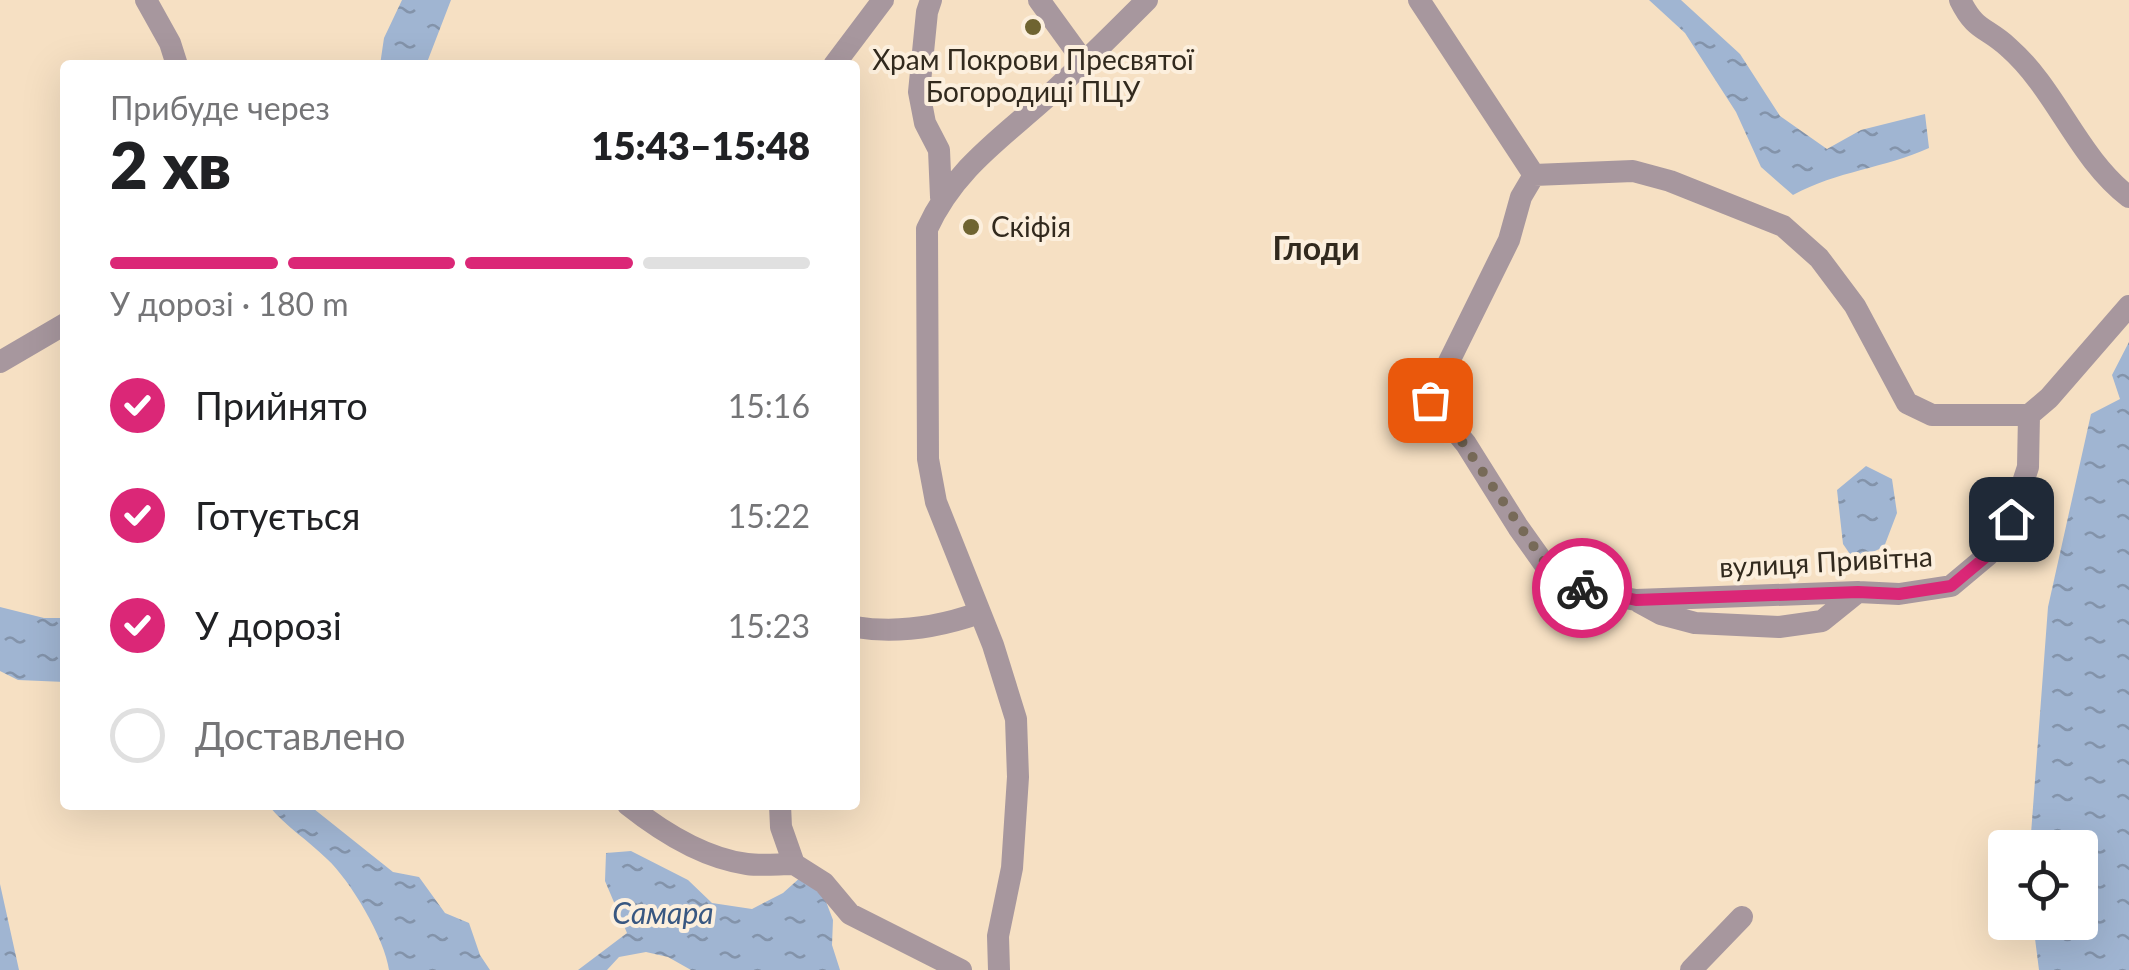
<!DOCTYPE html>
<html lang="uk">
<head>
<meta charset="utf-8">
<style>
  :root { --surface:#fff; --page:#f6f6f6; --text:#202124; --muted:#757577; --line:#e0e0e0; --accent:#db2777 }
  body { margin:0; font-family:Lato,sans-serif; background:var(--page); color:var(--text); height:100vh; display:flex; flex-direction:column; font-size:38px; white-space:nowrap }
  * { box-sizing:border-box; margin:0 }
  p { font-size:32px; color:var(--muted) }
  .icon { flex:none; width:55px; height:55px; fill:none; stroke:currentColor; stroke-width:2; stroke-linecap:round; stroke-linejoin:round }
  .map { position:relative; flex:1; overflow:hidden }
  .side { position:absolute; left:60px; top:60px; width:800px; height:750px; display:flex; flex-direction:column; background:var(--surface); border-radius:10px; box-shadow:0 10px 40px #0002 }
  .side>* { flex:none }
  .buttons { position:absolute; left:1988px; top:830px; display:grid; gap:20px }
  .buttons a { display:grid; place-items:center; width:110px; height:110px; border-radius:10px; background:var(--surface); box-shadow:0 10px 40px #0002; font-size:50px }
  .pin { position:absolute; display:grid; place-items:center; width:85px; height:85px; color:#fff; margin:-42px; border-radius:20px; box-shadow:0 5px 15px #0006 }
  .courier { position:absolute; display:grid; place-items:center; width:100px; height:100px; margin:-50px; border:8px solid #db2777; border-radius:50%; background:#fff; color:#222; box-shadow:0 2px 12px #0007 }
  .summary em { font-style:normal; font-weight:800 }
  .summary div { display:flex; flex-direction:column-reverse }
  .summary { display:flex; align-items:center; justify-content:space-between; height:170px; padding:0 50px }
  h1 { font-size:65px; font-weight:800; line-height:75px }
  .bar { display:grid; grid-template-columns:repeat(4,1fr); gap:15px 10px; align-content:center; height:120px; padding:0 50px }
  .bar i { height:12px; border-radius:8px; background:var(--line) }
  .bar .on { background:var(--accent) }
  .bar p { grid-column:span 4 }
  ol { padding:0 50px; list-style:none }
  li { display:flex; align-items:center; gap:30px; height:110px }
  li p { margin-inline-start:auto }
  li .icon { padding:10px; border-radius:50%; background:var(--accent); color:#fff; stroke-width:4 }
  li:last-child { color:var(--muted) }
  li i { width:55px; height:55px; border:5px solid var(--line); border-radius:50% }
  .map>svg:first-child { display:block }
  .water { fill:url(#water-ripples) }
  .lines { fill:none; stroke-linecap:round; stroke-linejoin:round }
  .minor { stroke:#a7979e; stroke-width:22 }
  .done { stroke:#776a58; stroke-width:10; stroke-dasharray:0 18 }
  .route { stroke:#db2777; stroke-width:12 }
  .poi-dot { fill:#6f6431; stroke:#fcefdd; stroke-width:4 }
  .labels { text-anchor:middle; stroke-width:8; stroke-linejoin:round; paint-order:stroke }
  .poi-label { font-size:28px; fill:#322a1e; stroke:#fcefdd }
  .street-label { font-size:28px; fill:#322a1e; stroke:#fcefdd }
  .water-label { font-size:30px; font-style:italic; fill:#385781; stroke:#fcefdd }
  .quarter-label { font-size:32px; font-weight:bold; fill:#322a1e; stroke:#fcefdd }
</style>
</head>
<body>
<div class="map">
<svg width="2129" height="970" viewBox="0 0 2129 970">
  <defs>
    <pattern id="water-ripples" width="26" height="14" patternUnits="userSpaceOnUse" patternTransform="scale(2.5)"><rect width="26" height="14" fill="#a0b5d2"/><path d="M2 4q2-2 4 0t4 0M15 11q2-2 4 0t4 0" fill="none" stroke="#8393aa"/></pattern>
  </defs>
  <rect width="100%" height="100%" fill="#f6e0c3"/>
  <path class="water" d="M402,0H451L426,65H380L384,38Z
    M1649,0H1681L1740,54L1780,116L1827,149L1861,130L1925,114L1929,148C1885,168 1837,171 1793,195L1761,167L1736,112L1685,33Z
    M2129,342V970H2039L2033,923L2080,922V848L2030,847L2048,607L2091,414L2120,399L2112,375Z
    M1866,466L1892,479L1897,513L1884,547L1854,560L1843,544L1837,490Z
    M0,607L44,618H65V682L18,680L0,671Z
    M268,805H309L393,872L419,877L445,913L469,923L480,955L490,970H389C385,939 350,880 327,859C308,840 286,827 268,805Z
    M631,851L688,880L712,903L752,909L783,893L802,876L822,891L833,920L832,945L840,970H691L668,957L646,952L619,957L607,970H578L627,933L605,881L606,853Z
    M0,884L19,970H0Z"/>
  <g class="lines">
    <path class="minor" d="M146,0L170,43L177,65
      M931,0L927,12L919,92L925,123L939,150L941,197
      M1039,0L1084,62
      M1419,0L1534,175
      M1960,0C1976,32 1985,26 2008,47C2057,90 2077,157 2129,197
      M834,65L883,0
      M1534,175L1521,197L1509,240L1430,400L1466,444L1518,527L1555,579L1597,593L1636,600L1858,592L1899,594L1951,586L1988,555L2011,519L2028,467L2029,415
      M1534,175L1633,171L1670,181L1783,226L1819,258L1855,306L1907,403L1932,415H2029
      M0,362L65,324
      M2029,415L2049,398L2129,306
      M1639,602L1661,614L1695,623L1779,627L1822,621L1858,592
      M855,627C897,634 939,627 979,613
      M628,805C662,832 703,858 747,864C762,866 779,864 794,864
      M780,805L781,827L794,864
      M794,864L824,883L850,914L961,970
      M999,970L998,936L1012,868L1018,777L1016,719L993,645L936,502L928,459L927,229C956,165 1008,134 1058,87C1088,59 1118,29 1147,0
      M1691,970L1742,917"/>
  </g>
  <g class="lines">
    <path class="done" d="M1430,400L1435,402L1556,579L1582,588"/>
    <path class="route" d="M1582,588L1636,600L1858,592L1899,594L1951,586L1988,555L2011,519"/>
  </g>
  <g class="poi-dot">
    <circle cx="1033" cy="27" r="10"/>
    <circle cx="971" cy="227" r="10"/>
  </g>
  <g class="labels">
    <g class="poi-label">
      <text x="1033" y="70">Храм Покрови Пресвятої<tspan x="1033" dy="32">Богородиці ПЦУ</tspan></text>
      <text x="991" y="237" text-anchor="start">Скіфія</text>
    </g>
    <g class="street-label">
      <text transform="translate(1826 562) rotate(-3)" y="10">вулиця Привітна</text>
    </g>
    <g class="water-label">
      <text x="663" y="924">Самара</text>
    </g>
    <g class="quarter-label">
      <text x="1316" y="260">Глоди</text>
    </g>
  </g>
</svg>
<div class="buttons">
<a><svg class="icon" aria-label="locate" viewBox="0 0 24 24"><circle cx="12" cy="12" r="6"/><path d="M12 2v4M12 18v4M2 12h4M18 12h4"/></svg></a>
</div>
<div class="pin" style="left:1430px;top:400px;background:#ea580c"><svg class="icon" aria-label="bag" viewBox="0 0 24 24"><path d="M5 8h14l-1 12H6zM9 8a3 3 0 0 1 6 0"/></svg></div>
<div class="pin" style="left:2011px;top:519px;background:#1f2937"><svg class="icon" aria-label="home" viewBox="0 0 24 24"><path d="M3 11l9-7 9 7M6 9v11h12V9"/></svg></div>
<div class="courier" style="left:1582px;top:588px"><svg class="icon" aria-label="bike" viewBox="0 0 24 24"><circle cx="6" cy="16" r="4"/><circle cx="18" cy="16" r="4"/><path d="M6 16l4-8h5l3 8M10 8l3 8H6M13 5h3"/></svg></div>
<section class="side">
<div class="summary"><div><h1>2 хв</h1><p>Прибуде через</p></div><em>15:43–15:48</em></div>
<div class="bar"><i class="on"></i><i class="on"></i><i class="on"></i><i></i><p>У дорозі · 180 m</p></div>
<ol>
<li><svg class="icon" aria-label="check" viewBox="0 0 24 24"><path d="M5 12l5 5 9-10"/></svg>Прийнято<p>15:16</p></li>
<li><svg class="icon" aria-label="check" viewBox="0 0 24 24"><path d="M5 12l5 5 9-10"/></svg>Готується<p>15:22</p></li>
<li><svg class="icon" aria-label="check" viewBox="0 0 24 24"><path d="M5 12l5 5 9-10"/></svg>У дорозі<p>15:23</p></li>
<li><i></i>Доставлено</li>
</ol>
</section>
</div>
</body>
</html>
